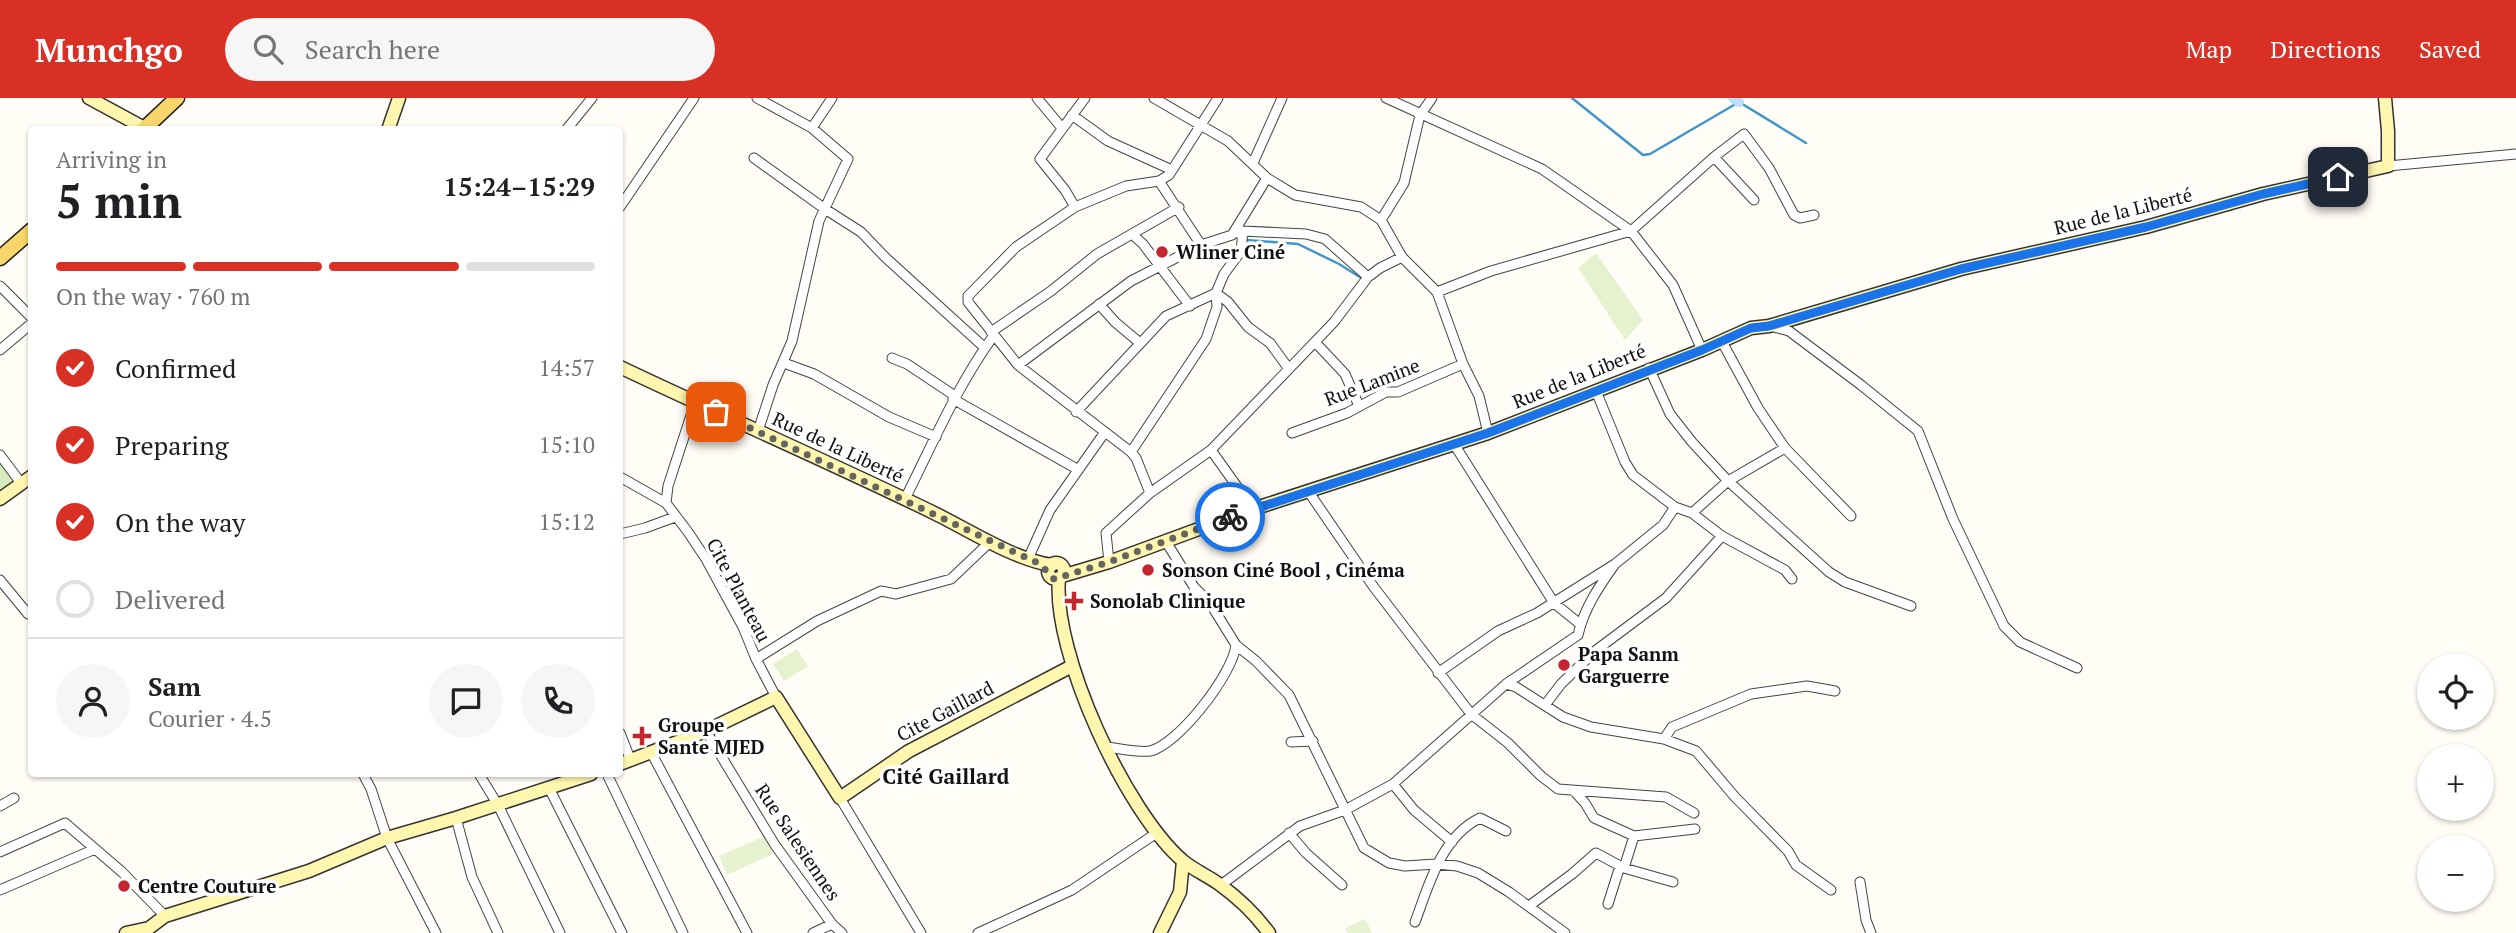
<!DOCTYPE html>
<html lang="en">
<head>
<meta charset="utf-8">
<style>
  :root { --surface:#fff; --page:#f6f6f6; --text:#202124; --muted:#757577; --line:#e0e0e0; --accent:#d93025 }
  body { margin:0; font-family:"PT Serif",serif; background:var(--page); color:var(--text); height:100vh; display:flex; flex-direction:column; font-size:26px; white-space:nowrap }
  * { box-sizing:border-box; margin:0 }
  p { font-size:23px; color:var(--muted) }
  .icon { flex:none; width:38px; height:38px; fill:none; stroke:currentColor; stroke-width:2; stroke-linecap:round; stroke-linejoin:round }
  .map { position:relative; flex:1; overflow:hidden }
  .panel { position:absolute; left:28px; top:28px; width:595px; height:651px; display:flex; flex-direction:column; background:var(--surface); border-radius:7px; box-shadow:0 2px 5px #0004 }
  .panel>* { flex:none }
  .controls { position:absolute; left:2417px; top:555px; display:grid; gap:14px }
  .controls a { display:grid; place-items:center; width:77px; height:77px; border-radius:50%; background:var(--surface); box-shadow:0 2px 5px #0004; font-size:35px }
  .pin { position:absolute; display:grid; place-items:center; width:60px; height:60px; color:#fff; margin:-30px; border-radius:14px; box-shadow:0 4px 10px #0006 }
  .courier { position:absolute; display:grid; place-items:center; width:70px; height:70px; margin:-35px; border:5px solid #1a73e8; border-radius:50%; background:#fff; color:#222; box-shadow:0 2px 9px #0007 }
  .headline em { font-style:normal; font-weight:700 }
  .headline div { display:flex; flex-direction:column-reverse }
  .headline { display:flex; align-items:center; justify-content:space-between; height:119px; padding:0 28px }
  h1 { font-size:46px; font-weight:700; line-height:52px }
  .bar { display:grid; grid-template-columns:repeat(4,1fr); gap:10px 7px; align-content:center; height:84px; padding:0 28px }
  .bar i { height:9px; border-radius:5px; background:var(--line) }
  .bar .active { background:var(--accent) }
  .bar p { grid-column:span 4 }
  .line { display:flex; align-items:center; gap:18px; padding:0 28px; border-top:2px solid var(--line) }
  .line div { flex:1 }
  .round { display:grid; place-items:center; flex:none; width:74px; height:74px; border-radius:37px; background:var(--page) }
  ol { padding:0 28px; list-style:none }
  li { display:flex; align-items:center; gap:21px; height:77px }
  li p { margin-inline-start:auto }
  li .icon { padding:7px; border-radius:50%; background:var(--accent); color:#fff; stroke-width:4 }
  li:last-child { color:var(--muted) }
  li i { width:38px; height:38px; border:4px solid var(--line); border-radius:50% }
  header { display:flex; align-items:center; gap:42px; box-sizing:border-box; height:98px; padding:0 35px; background:var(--accent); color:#fff }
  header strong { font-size:33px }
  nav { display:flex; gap:38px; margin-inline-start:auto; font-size:24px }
  .search { width:490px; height:63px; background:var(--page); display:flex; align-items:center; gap:18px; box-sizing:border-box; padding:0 24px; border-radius:38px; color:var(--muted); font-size:26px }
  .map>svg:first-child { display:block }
  .green { fill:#d5ebbd }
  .pitch { fill:#e6f2cf }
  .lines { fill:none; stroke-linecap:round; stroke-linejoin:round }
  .stream { stroke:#3f96cf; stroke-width:2.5 }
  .canal { stroke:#b9e0f7; stroke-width:10 }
  .street-casing { stroke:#444; stroke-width:11 }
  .secondary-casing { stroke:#333; stroke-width:15 }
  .primary-casing { stroke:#222; stroke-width:17 }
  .street { stroke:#fff; stroke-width:9 }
  .secondary { stroke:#fff6b0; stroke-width:12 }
  .primary { stroke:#f9d66b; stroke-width:14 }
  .done { stroke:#646461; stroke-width:7; stroke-dasharray:0 12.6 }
  .route { stroke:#1a73e8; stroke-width:9 }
  .poi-dot { fill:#c4262e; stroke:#fff; stroke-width:2.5 }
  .labels { text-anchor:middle; stroke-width:7; stroke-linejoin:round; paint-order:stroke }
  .street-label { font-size:19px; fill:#111; stroke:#fff }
  .poi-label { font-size:19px; font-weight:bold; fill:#111; stroke:#fff; text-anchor:start }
  .neighbourhood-label { font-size:21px; font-weight:bold; fill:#111; stroke:#fff }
</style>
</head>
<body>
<header>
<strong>Munchgo</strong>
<div class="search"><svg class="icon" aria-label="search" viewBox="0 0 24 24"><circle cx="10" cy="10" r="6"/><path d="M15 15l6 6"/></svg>Search here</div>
<nav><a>Map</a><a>Directions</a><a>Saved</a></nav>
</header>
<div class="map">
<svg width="2516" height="835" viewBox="0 0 2516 835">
  <rect width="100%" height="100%" fill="#fffdf5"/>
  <path class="green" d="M0,364L13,383L0,392Z"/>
  <path class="pitch" d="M1596,155L1643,222L1625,242L1578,170Z
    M797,551L808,568L784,583L773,566Z
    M765,738L773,756L727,777L719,758Z
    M1365,821L1372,835H1348L1345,830Z"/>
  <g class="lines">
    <path class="stream" d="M1572,0L1643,57L1650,56L1739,4L1806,45
      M1246,142L1298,146L1339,166L1363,181"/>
    <path class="canal" d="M1733,0L1739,4"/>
    <g class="street-casing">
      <path id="street" d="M757,0L812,30L848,61L819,123L792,243L773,287L758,333
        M1037,0L1062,30
        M1154,0L1228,43L1267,80L1295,97L1361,109L1381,122L1402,159L1437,194
        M1386,0L1542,71L1631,133L1714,59L1744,36L1769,70L1794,117L1800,120L1814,117
        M1072,17L1108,43L1172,72
        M812,30L832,0
        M566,32L592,0
        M1714,59L1754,102
        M754,60L825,111L861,134L886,160L985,250
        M1253,65L1282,0
        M2388,68L2516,56
        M1159,83L1201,147
        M620,109L694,0
        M1075,109L1065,92L1040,61L1085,0
        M1381,122L1404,85L1420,17L1432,0
        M1238,135L1243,133L1306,136L1325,141L1368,179
        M1132,136L1143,146L1190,208
        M0,188L32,220
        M1099,206L1115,224L1140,245
        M1770,228L1789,233L1861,287L1918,333L1953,421L2004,528L2020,544L2077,570
        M991,234L1051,193L1097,156L1179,109
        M1721,242L1758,310L1785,350L1851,418
        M1315,244L1345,276L1359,308
        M0,252L32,225
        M892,260L907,266L955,298
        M784,265L814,276L889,319L936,339
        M1018,267L1131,183L1201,147L1232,137L1267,80
        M1649,270L1670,316L1692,344L1728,383L1829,474L1845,484L1911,508
        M1596,293L1625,364L1633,377L1675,409L1692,415L1722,438L1785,472L1792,481
        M953,301L1077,371
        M1076,314L1166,218L1216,195L1228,204L1248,229L1270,245L1289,271
        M1292,335L1347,315L1386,294H1398L1463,266
        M1488,335L1479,298L1463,266L1437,194L1491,173L1631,133L1673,187L1702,252
        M1454,346L1554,505L1580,526
        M1211,352L1253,411
        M1131,354L1206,241L1217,209L1216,195L1224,176L1241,153L1243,133
        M0,357L21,385
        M620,379L666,405L688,434L706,461L743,529L756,561L776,599
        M1308,393L1373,488L1471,616L1508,645L1541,678L1558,691L1666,699L1694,715
        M1150,395L1136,360L1131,354L1018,267L968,204V198L1016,149L1075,109L1126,88L1159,83L1169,77L1218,0
        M905,401C933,345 957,288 994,237
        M666,405L668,388L695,305
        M1692,415L1728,383L1785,350
        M620,436L645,430L675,419
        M1165,442L1194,489L1210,505L1236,547L1256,563L1289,597L1364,750L1389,765L1405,768L1436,766L1457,768L1478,775L1509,794L1565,835
        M1028,461L1050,412L1105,334
        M1109,464L1106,435L1150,395L1211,352L1334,224L1368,179L1380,170L1402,159
        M0,482L28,516
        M756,561L817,523L881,493L896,496L951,481L991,443
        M1438,575L1498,533L1537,515L1615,466L1663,427L1675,409
        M1506,586L1516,589L1563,619L1591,629L1664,641L1696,653L1735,699L1788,753L1796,767L1831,792
        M1545,607L1561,586L1595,553L1666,500L1722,438
        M706,633L775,747L832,826L842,835
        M620,635L631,663
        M1664,641L1672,629L1751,596L1807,588L1835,593
        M1291,644L1313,643
        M1106,649C1117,650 1140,655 1150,653C1178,647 1233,576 1236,547
        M652,656L747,835
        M363,676L371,691L387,740L436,835
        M479,676L498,707L560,835
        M607,676L683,835
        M1393,686L1414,712L1452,744
        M549,690L622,835
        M1574,693L1585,705L1594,720L1634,738L1695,731
        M840,700L921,835
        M0,708L14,700
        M456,720L472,779L498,835
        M1289,735L1306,755L1342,787
        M0,754L65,725L122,774L165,818
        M1624,770L1634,738
        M1860,784L1866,822L1871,835
        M1221,787L1300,728L1345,712L1393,686L1506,586L1578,537C1584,510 1600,487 1615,466
        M0,792L95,751
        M1608,806L1620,768
        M1529,808L1572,776L1596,755L1624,770L1673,784
        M1415,824C1429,787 1441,739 1480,720L1506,733
        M813,835L832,826
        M978,835L1072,792L1158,734"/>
    </g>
    <g class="secondary-casing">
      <path id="secondary" d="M89,0L148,32
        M388,32L399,0
        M620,269C723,318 827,363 930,413C964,429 1016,463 1052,467
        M0,401L32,378
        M1048 473a8 8 0 1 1 16 0a8 8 0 1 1-16 0Z
        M1062,478L1109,464L1253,411L1488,335L1702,252L1751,230L1769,228L1961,171L2146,129L2263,96L2388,68V33L2385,0
        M1059,480C1052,555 1126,714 1183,763C1194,772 1208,778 1219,786C1237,799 1256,817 1269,835
        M620,666L706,633L776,599L840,700L909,653L1072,568
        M126,835L149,830L165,818L309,773L387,740L456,720L591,676
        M1160,835L1180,794L1183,763"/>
    </g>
    <g class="primary-casing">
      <path id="primary" d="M143,32L177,0
        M0,160L32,132"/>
    </g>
    <use href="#street" class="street"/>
    <use href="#secondary" class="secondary"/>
    <use href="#primary" class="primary"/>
  </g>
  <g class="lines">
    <path class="done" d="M716,314L1040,466L1054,481L1109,464L1230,419"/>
    <path class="route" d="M1230,419L1488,335L1702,252L1751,230L1769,228L1961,171L2146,129L2263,96L2338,79"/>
  </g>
  <g class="poi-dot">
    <circle cx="1162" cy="154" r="7"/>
    <circle cx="1148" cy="472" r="7"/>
    <path d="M1070.5 492.5h7v7h7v7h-7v7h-7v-7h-7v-7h7z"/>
    <circle cx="1564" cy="567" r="7"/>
    <path d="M638.5 627.5h7v7h7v7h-7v7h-7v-7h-7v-7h7z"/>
    <circle cx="124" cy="788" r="7"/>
  </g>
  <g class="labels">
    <g class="street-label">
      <text transform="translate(2123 113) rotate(-14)" y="7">Rue de la Liberté</text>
      <text transform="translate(1579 278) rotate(-22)" y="7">Rue de la Liberté</text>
      <text transform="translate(1372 284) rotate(-21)" y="7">Rue Lamine</text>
      <text transform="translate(838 349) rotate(25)" y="7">Rue de la Liberté</text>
      <text transform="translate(739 492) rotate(62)" y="7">Cite Planteau</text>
      <text transform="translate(945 613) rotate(-28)" y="7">Cite Gaillard</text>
      <text transform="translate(798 744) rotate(56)" y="7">Rue Salesiennes</text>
    </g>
    <g class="poi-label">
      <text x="1176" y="161">Wliner Ciné</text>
      <text x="1162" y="479">Sonson Ciné Bool , Cinéma</text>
      <text x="1090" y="510">Sonolab Clinique</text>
      <text x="1578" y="563">Papa Sanm<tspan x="1578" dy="22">Garguerre</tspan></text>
      <text x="658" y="634">Groupe<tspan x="658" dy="22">Sante MJED</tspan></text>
      <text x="138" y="795">Centre Couture</text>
    </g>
    <g class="neighbourhood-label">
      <text x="946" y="686">Cité Gaillard</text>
    </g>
  </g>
</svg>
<div class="controls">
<a><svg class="icon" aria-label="locate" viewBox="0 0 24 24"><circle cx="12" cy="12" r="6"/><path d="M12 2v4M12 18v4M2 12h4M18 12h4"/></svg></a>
<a>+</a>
<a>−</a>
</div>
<div class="pin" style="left:716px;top:314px;background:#ea580c"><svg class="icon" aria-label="bag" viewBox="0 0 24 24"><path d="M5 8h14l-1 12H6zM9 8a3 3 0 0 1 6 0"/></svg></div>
<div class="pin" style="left:2338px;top:79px;background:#1f2937"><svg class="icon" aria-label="home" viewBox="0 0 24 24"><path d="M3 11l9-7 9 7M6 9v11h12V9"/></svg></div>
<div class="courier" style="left:1230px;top:419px"><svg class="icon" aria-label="bike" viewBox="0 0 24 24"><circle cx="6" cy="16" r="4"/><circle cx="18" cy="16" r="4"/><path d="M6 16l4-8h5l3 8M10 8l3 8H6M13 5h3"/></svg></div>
<section class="panel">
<div class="headline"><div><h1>5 min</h1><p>Arriving in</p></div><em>15:24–15:29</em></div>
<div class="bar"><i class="active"></i><i class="active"></i><i class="active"></i><i></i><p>On the way · 760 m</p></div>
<ol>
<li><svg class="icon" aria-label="check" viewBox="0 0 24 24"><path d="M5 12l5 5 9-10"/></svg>Confirmed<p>14:57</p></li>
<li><svg class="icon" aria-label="check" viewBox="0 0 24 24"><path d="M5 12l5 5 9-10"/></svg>Preparing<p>15:10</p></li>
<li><svg class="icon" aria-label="check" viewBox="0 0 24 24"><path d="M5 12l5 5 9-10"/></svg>On the way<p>15:12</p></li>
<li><i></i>Delivered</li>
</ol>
<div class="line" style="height:126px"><a class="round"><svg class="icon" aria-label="person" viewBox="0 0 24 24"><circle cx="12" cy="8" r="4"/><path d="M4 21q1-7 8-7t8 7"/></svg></a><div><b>Sam</b><p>Courier · 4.5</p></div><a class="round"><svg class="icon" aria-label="chat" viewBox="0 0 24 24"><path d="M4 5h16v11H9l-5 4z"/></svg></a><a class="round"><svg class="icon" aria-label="phone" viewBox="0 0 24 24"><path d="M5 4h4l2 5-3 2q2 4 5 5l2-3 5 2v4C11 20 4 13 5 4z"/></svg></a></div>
</section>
</div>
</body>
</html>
